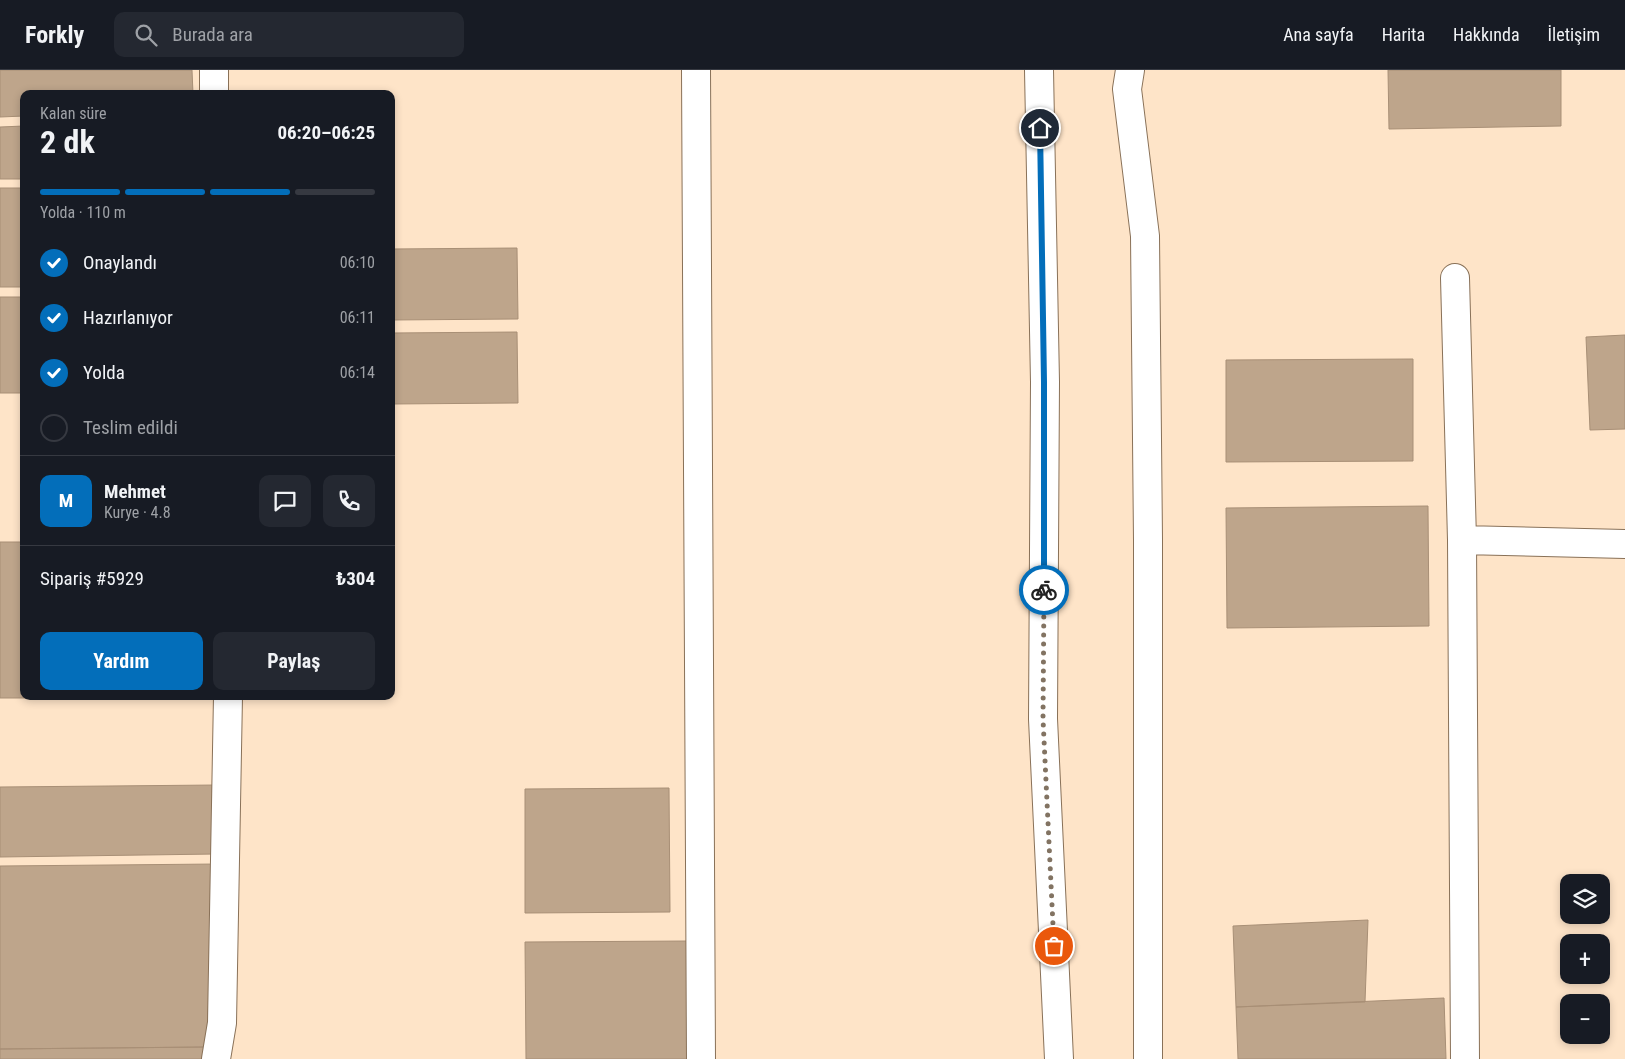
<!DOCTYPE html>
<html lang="tr">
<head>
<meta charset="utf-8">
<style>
  :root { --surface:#171b24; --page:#242831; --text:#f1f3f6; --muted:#9ea1a6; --line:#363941; --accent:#036eba }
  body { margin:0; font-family:"Roboto Condensed",sans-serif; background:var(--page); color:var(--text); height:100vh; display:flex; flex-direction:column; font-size:19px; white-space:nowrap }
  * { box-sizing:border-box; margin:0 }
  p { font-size:16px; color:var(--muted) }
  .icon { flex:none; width:28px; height:28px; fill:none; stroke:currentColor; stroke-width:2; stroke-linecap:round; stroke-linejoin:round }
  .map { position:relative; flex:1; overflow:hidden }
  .side { position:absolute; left:20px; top:20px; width:375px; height:610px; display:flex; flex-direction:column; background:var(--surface); border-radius:10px; box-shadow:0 2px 8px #0003 }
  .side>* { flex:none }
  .buttons { position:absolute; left:1560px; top:804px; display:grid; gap:10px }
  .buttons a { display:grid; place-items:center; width:50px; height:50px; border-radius:10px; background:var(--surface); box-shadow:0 2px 8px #0003; font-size:25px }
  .pin { position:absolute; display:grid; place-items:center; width:42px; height:42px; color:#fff; margin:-21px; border:2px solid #fff; border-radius:50%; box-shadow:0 1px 5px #0007 }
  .courier { position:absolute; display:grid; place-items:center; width:50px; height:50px; margin:-25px; border:4px solid #036eba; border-radius:50%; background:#fff; color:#222; box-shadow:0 1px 6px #0007 }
  .headline em { font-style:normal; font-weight:700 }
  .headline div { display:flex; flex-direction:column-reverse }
  .headline { display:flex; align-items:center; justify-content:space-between; height:85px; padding:0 20px }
  h1 { font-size:32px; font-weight:700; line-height:38px }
  .bar { display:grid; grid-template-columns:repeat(4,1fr); gap:8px 5px; align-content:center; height:60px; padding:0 20px }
  .bar i { height:6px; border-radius:4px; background:var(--line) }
  .bar .selected { background:var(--accent) }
  .bar p { grid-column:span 4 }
  .line { display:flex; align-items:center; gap:12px; padding:0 20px; border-top:1px solid var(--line) }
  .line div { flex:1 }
  .round { display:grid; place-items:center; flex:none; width:52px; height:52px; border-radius:10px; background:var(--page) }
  ol { padding:0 20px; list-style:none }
  li { display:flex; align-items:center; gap:15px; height:55px }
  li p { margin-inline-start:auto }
  li .icon { padding:5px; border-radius:50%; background:var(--accent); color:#fff; stroke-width:4 }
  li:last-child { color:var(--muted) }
  li i { width:28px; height:28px; border:2px solid var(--line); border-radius:50% }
  .cta { display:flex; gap:10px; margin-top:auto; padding:10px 20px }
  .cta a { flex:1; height:58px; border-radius:10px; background:var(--accent); color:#fff; font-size:20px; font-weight:700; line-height:58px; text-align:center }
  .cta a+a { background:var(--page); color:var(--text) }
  header { display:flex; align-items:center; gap:30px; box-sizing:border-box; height:70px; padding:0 25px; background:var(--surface); border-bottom:1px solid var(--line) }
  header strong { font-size:24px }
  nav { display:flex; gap:28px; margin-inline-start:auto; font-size:18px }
  .search { width:350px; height:45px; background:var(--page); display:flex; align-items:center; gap:12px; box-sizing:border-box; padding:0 18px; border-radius:10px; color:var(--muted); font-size:19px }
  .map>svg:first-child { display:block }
  .building { fill:#bea58b; stroke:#a88f76 }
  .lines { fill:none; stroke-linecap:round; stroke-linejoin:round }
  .minor-casing { stroke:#897158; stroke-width:30 }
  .minor { stroke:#fff; stroke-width:28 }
  .done { stroke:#827362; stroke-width:5; stroke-dasharray:0 9 }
  .route { stroke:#036eba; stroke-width:6 }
</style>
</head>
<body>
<header>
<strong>Forkly</strong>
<div class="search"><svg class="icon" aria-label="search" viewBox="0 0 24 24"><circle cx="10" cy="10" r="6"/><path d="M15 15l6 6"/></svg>Burada ara</div>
<nav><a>Ana sayfa</a><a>Harita</a><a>Hakkında</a><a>İletişim</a></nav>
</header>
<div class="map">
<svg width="1625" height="989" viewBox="0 0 1625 989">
  <rect width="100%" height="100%" fill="#fee4c8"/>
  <path class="building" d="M0,0H192L193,24H24V46L0,47Z
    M1388,0H1561V56L1389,59Z
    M24,56V109H0V57Z
    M0,118H24V217H0Z
    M517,178L518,249L391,250V179Z
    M0,227H24V323H0Z
    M517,262L518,333L391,334V263Z
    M1625,265V359L1590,360L1586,267Z
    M1413,289V391L1226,392V290Z
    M1428,436L1429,556L1227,558L1226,438Z
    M0,472H24V626H59V628H0Z
    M59,626H207L59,628Z
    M216,715V784L0,787V717Z
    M669,718L670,842L525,843V719Z
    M217,794L206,977L0,979V796Z
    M1368,850L1365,932L1236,937L1233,856Z
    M687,871V989H526L525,872Z
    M1444,928L1446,989H1238L1236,937Z
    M206,977L204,989H0V979Z"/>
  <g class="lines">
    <g class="minor-casing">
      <path id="minor" d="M214,0V24
        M696,0L701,989
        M1039,0L1045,312L1043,649L1059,989
        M1130,0L1127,19L1145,166L1148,470V989
        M1455,208L1462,470
        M216,989L222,953L228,626
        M1465,989L1462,470L1625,474"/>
    </g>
    <use href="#minor" class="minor"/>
  </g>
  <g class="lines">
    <path class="done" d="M1044,520L1043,649L1054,876"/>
    <path class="route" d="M1040,58L1044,312V520"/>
  </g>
</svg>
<div class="buttons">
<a><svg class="icon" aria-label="layers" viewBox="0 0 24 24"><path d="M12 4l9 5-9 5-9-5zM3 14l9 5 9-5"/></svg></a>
<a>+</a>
<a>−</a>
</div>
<div class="pin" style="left:1054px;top:876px;background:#ea580c"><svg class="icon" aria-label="bag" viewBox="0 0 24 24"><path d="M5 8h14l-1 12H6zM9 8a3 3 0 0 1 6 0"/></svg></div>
<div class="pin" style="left:1040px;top:58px;background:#1f2937"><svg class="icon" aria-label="home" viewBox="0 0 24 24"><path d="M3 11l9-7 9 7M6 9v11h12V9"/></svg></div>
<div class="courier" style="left:1044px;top:520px"><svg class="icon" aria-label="bike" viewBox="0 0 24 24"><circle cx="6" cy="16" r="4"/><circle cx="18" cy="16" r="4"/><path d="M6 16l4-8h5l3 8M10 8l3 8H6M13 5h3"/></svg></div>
<section class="side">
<div class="headline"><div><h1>2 dk</h1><p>Kalan süre</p></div><em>06:20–06:25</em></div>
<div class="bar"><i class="selected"></i><i class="selected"></i><i class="selected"></i><i></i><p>Yolda · 110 m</p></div>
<ol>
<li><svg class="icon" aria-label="check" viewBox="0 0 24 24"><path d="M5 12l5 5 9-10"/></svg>Onaylandı<p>06:10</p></li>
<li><svg class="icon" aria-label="check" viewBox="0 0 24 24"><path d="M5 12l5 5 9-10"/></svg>Hazırlanıyor<p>06:11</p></li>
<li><svg class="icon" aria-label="check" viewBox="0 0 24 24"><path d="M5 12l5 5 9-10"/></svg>Yolda<p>06:14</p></li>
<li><i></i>Teslim edildi</li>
</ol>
<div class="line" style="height:90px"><b class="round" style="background:var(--accent);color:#fff">M</b><div><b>Mehmet</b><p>Kurye · 4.8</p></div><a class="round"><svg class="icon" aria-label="chat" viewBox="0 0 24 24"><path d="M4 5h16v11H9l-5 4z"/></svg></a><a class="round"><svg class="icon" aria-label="phone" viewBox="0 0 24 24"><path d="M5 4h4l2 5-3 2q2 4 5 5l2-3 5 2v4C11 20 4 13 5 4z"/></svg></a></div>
<div class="line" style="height:65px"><div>Sipariş #5929</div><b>₺304</b></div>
<div class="cta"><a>Yardım</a><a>Paylaş</a></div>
</section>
</div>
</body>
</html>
